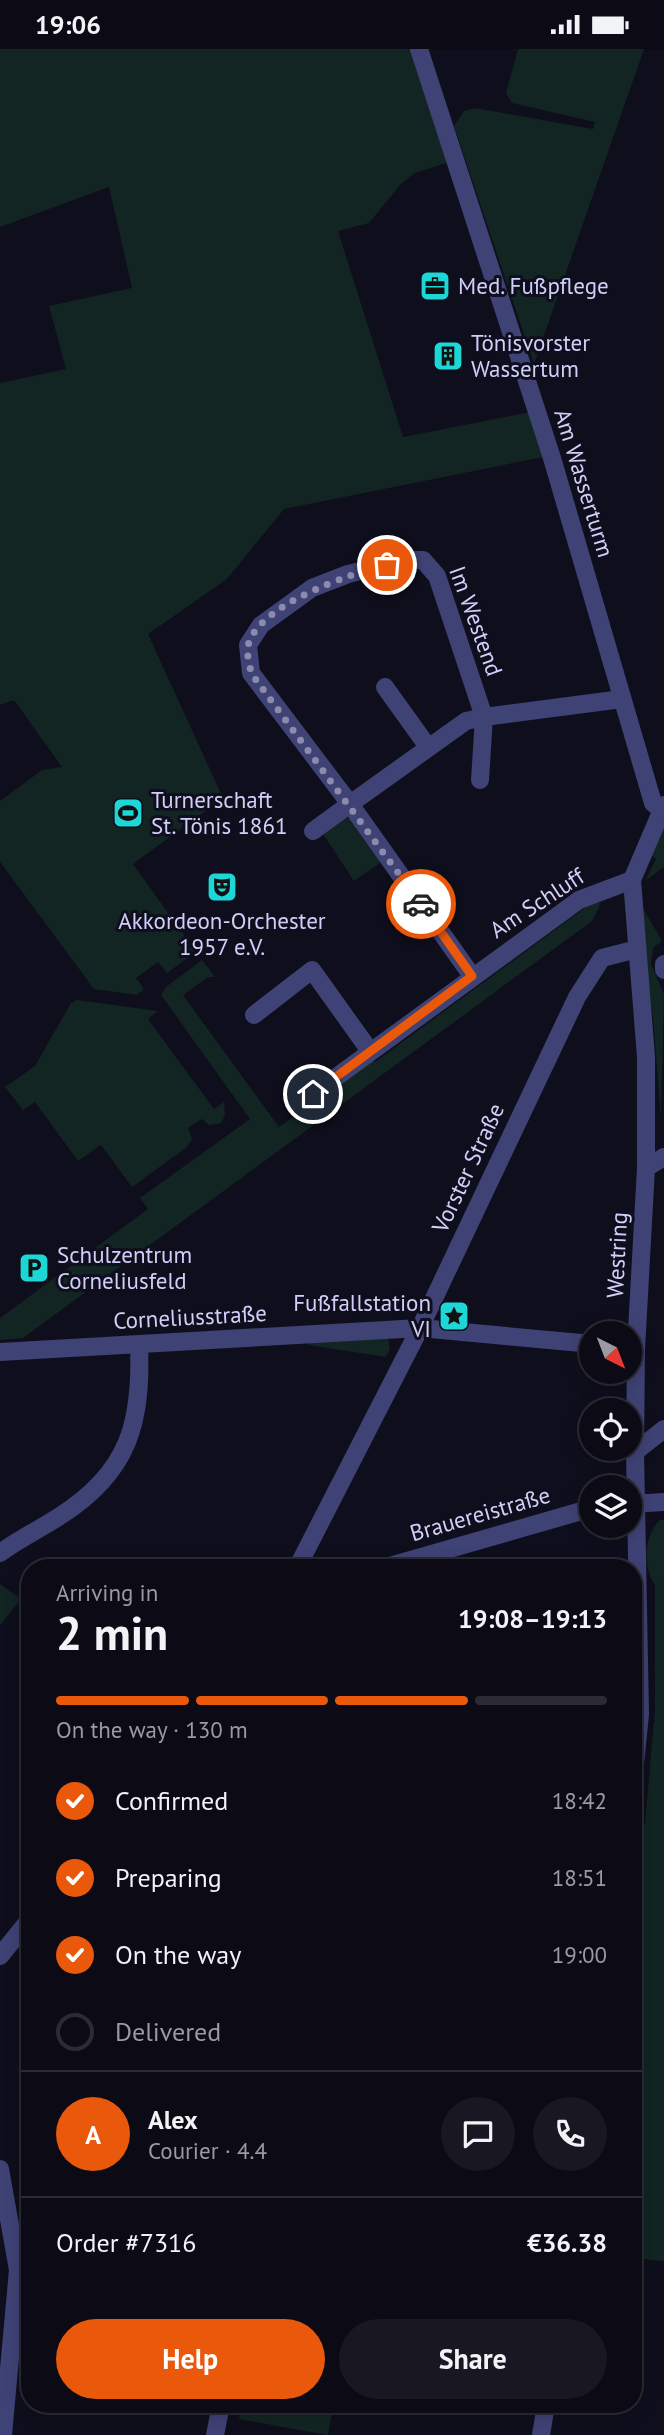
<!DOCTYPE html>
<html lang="en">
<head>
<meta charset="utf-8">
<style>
  :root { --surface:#0b0a15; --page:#191822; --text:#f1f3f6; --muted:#9a9aa0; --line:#2b2b34; --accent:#ea580c }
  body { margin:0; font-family:"PT Sans",sans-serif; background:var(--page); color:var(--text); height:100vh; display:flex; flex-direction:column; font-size:26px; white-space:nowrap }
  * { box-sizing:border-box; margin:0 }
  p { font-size:23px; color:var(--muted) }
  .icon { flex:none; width:38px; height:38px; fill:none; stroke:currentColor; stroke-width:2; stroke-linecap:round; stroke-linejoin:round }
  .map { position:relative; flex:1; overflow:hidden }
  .side { position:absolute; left:21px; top:1510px; width:621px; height:854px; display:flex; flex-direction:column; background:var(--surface); border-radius:28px; box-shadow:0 4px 18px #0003,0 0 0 2px var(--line) }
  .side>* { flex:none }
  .needle { width:46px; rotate:138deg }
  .tools { position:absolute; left:579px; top:1272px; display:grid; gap:14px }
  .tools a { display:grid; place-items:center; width:63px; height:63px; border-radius:50%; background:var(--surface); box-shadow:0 4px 18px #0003,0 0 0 2px var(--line); font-size:35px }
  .pin { position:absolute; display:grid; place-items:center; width:60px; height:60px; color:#fff; margin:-30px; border:4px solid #fff; border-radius:50%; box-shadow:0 2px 7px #0007 }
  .courier { position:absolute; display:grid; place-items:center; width:70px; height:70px; margin:-35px; border:5px solid #ea580c; border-radius:50%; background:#fff; color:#222; box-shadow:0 2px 9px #0007 }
  .overview em { font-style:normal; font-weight:600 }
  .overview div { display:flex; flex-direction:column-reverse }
  .overview { display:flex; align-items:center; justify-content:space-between; height:119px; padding:0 35px }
  h1 { font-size:46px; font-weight:600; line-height:52px }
  .bar { display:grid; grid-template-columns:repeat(4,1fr); gap:10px 7px; align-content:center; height:84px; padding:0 35px }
  .bar i { height:9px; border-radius:5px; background:var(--line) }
  .bar .on { background:var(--accent) }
  .bar p { grid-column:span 4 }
  .line { display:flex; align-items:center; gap:18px; padding:0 35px; border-top:2px solid var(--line) }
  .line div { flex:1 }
  .round { display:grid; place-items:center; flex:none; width:74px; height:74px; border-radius:37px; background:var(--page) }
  ol { padding:0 35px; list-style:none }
  li { display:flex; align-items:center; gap:21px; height:77px }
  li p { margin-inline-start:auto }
  li .icon { padding:7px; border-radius:50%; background:var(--accent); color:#fff; stroke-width:4 }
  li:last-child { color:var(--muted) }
  li i { width:38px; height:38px; border:4px solid var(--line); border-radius:50% }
  .button { display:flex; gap:14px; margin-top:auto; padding:14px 35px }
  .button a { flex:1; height:80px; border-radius:42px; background:var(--accent); color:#fff; font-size:28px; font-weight:600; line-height:80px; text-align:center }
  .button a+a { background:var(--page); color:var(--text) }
  .status { display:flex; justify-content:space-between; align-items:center; height:49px; padding:0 35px; background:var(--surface); direction:ltr }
  .status svg { height:19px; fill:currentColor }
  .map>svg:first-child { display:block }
  .green { fill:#122522 }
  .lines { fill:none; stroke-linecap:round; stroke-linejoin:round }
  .minor { stroke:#3f4275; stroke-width:18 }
  .done { stroke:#8c8bac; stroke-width:7; stroke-dasharray:0 12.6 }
  .route { stroke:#ea580c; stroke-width:9 }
  .labels { text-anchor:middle; stroke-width:6; stroke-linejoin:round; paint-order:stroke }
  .poi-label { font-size:23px; fill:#cfcff9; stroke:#0f0e1c; text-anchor:start }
  .street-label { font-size:23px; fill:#cfcff9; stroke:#0f0e1c }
</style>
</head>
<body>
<div class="status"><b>19:06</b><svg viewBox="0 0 49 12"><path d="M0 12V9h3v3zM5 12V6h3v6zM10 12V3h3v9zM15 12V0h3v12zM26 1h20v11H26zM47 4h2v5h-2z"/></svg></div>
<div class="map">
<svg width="664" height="2386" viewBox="0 0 664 2386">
  <rect width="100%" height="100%" fill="#0f0e1c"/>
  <path class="green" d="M0,0H412L450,113L415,124L401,135L369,174L338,182L403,388L530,363L543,408L284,460L227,530L148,585L223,749L133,815L196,903L167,924L158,913L136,929L144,940L137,946L94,940L0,813V752L42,721L62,718L14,651L0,656V334L66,320L49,257L132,239L109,138L0,178Z
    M518,0H644L534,315L454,77L464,62L475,59L593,80L595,73L512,54L506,44Z
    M346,768L353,772L383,812L354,832L323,785Z
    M664,770V818L645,832L656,810L652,807L654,792Z
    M593,853L601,854L592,872L23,1289L0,1291V1269L148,1160L140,1149L250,1070L161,946L166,938L202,911L215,928H208L183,946L279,1078L373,1011L375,1013Z
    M641,856L662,892L653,899L651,915L664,945L661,1069L653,968L640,893Z
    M77,951L158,962L148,970L214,1060L224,1053L225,1067L221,1074L209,1076L202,1070L188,1079L192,1090L187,1098L132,1138L101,1096L78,1112L35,1053L23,1061L5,1038L35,1017L71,954Z
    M378,1286L388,1290L390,1299L386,1308L308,1296L311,1290Z
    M660,1471H664V2212L634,2209V1852L641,1779L645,1774L655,1662V1536C642,1517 644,1486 660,1471Z
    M0,1535L21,1550L0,1576Z
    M242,2356H333L328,2386L239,2370Z"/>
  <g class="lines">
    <path class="minor" d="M419,0L552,409L653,754L661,761
      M385,638L428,698
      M480,731L484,668L437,527L423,511H407L348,525L312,539L261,576L248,596L251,624L350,755L466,672L484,668L622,650
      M313,782L350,755L472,927
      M664,915V921
      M254,966L312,921L370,1002
      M313,1045L579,851L632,831
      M646,1119L664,1108
      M0,1303L420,1279L592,1295
      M635,1403L664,1380
      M630,1455L664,1453
      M0,1504C19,1490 40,1480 60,1467C129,1423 142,1374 139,1296
      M297,1519L420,1279L577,948L602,909L637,900
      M383,1519L592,1459
      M634,1725L640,1665L635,1403L636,1300L646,1119V1008L632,831L664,756
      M0,1907L30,1870
      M0,2120L18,2221L3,2386
      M215,2386L221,2356
      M541,2386L546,2356"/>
  </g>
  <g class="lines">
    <path class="done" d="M387,516C352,524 257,556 248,597C246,604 250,616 251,624L421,855"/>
    <path class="route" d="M313,1045L472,927L421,855"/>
  </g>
  <defs>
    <g id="office-square" transform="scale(1.575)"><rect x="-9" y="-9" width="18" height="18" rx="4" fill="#1cd7d6" stroke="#0f0e1c"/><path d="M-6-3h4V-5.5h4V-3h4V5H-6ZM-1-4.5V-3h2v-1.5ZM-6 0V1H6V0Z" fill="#111"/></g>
    <g id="building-square" transform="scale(1.575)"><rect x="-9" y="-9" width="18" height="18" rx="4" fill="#1cd7d6" stroke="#0f0e1c"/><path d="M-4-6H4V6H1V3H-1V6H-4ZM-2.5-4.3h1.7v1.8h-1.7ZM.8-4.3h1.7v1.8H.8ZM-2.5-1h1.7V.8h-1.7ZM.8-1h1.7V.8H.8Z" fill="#111"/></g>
    <g id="stadium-square" transform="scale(1.575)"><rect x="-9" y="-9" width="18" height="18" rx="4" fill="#1cd7d6" stroke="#0f0e1c"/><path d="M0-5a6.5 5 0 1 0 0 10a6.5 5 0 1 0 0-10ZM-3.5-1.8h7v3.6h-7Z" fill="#111"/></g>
    <g id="theatre-square" transform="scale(1.575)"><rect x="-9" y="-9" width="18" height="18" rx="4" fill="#1cd7d6" stroke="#0f0e1c"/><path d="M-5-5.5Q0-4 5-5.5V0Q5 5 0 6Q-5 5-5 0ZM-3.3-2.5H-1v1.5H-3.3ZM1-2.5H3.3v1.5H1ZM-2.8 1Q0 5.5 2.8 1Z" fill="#111"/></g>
    <g id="parking-square" transform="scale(1.575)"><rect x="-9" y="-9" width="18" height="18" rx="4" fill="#1cd7d6" stroke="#0f0e1c"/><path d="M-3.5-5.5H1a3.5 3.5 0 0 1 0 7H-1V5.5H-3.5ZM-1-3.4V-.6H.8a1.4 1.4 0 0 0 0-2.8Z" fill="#111"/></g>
    <g id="sight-square" transform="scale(1.575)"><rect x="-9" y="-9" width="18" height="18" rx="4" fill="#1cd7d6" stroke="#0f0e1c"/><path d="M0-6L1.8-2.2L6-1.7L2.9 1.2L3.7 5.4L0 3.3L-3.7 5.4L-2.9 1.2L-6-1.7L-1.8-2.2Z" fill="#111"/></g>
  </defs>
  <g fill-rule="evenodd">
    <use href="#office-square" x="435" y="237"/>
    <use href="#building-square" x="448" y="307"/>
    <use href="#stadium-square" x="128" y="764"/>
    <use href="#theatre-square" x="222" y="838"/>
    <use href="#parking-square" x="34" y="1219"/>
    <use href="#sight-square" x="454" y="1267"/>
  </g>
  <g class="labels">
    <g class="poi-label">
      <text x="458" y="245">Med. Fußpflege</text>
      <text x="471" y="302">Tönisvorster<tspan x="471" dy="26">Wassertum</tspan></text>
      <text x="151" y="759">Turnerschaft<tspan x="151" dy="26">St. Tönis 1861</tspan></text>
      <text x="222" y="880" text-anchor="middle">Akkordeon-Orchester<tspan x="222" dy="26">1957 e.V.</tspan></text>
      <text x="57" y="1214">Schulzentrum<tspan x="57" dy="26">Corneliusfeld</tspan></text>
      <text x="431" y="1262" text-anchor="end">Fußfallstation<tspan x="431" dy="26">VI</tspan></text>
    </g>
    <g class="street-label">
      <text transform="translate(584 434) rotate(73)" y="8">Am Wasserturm</text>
      <text transform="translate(476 572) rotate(70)" y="8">Im Westend</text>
      <text transform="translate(537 854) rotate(-33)" y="8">Am Schluff</text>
      <text transform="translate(468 1119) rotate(-65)" y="8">Vorster Straße</text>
      <text transform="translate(617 1206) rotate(-87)" y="8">Westring</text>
      <text transform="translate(190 1268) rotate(-3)" y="8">Corneliusstraße</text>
      <text transform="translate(480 1465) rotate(-16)" y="8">Brauereistraße</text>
    </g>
  </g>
</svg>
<div class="tools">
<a><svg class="needle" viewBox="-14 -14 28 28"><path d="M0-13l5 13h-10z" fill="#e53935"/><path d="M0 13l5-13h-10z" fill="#9a9aa0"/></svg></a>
<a><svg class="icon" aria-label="locate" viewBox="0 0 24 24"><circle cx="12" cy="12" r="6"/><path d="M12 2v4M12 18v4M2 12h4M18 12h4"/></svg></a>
<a><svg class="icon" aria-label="layers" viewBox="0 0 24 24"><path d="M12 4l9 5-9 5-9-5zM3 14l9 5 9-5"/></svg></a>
</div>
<div class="pin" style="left:387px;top:516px;background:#ea580c"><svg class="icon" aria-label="bag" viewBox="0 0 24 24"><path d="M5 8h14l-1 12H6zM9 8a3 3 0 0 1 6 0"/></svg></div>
<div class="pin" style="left:313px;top:1045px;background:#1f2937"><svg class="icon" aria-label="home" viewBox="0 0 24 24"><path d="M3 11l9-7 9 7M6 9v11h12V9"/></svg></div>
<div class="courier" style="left:421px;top:855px"><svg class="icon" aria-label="car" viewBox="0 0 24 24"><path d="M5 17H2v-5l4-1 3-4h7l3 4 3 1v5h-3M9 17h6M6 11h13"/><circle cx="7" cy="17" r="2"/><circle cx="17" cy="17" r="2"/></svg></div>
<section class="side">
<div class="overview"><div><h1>2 min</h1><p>Arriving in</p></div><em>19:08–19:13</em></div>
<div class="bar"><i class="on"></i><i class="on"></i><i class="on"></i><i></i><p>On the way · 130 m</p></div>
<ol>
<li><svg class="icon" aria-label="check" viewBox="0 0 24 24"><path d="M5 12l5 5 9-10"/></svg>Confirmed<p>18:42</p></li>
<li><svg class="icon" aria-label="check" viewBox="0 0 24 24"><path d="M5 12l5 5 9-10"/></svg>Preparing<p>18:51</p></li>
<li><svg class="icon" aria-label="check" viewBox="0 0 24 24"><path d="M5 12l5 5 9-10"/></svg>On the way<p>19:00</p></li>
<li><i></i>Delivered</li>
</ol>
<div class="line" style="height:126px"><b class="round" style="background:var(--accent);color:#fff">A</b><div><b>Alex</b><p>Courier · 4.4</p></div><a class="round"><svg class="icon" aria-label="chat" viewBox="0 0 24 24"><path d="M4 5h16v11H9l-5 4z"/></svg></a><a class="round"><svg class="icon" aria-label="phone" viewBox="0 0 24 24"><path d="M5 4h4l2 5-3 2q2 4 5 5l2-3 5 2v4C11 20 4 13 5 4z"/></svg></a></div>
<div class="line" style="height:91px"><div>Order #7316</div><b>€36.38</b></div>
<div class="button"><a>Help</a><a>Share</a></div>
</section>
</div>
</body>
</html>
